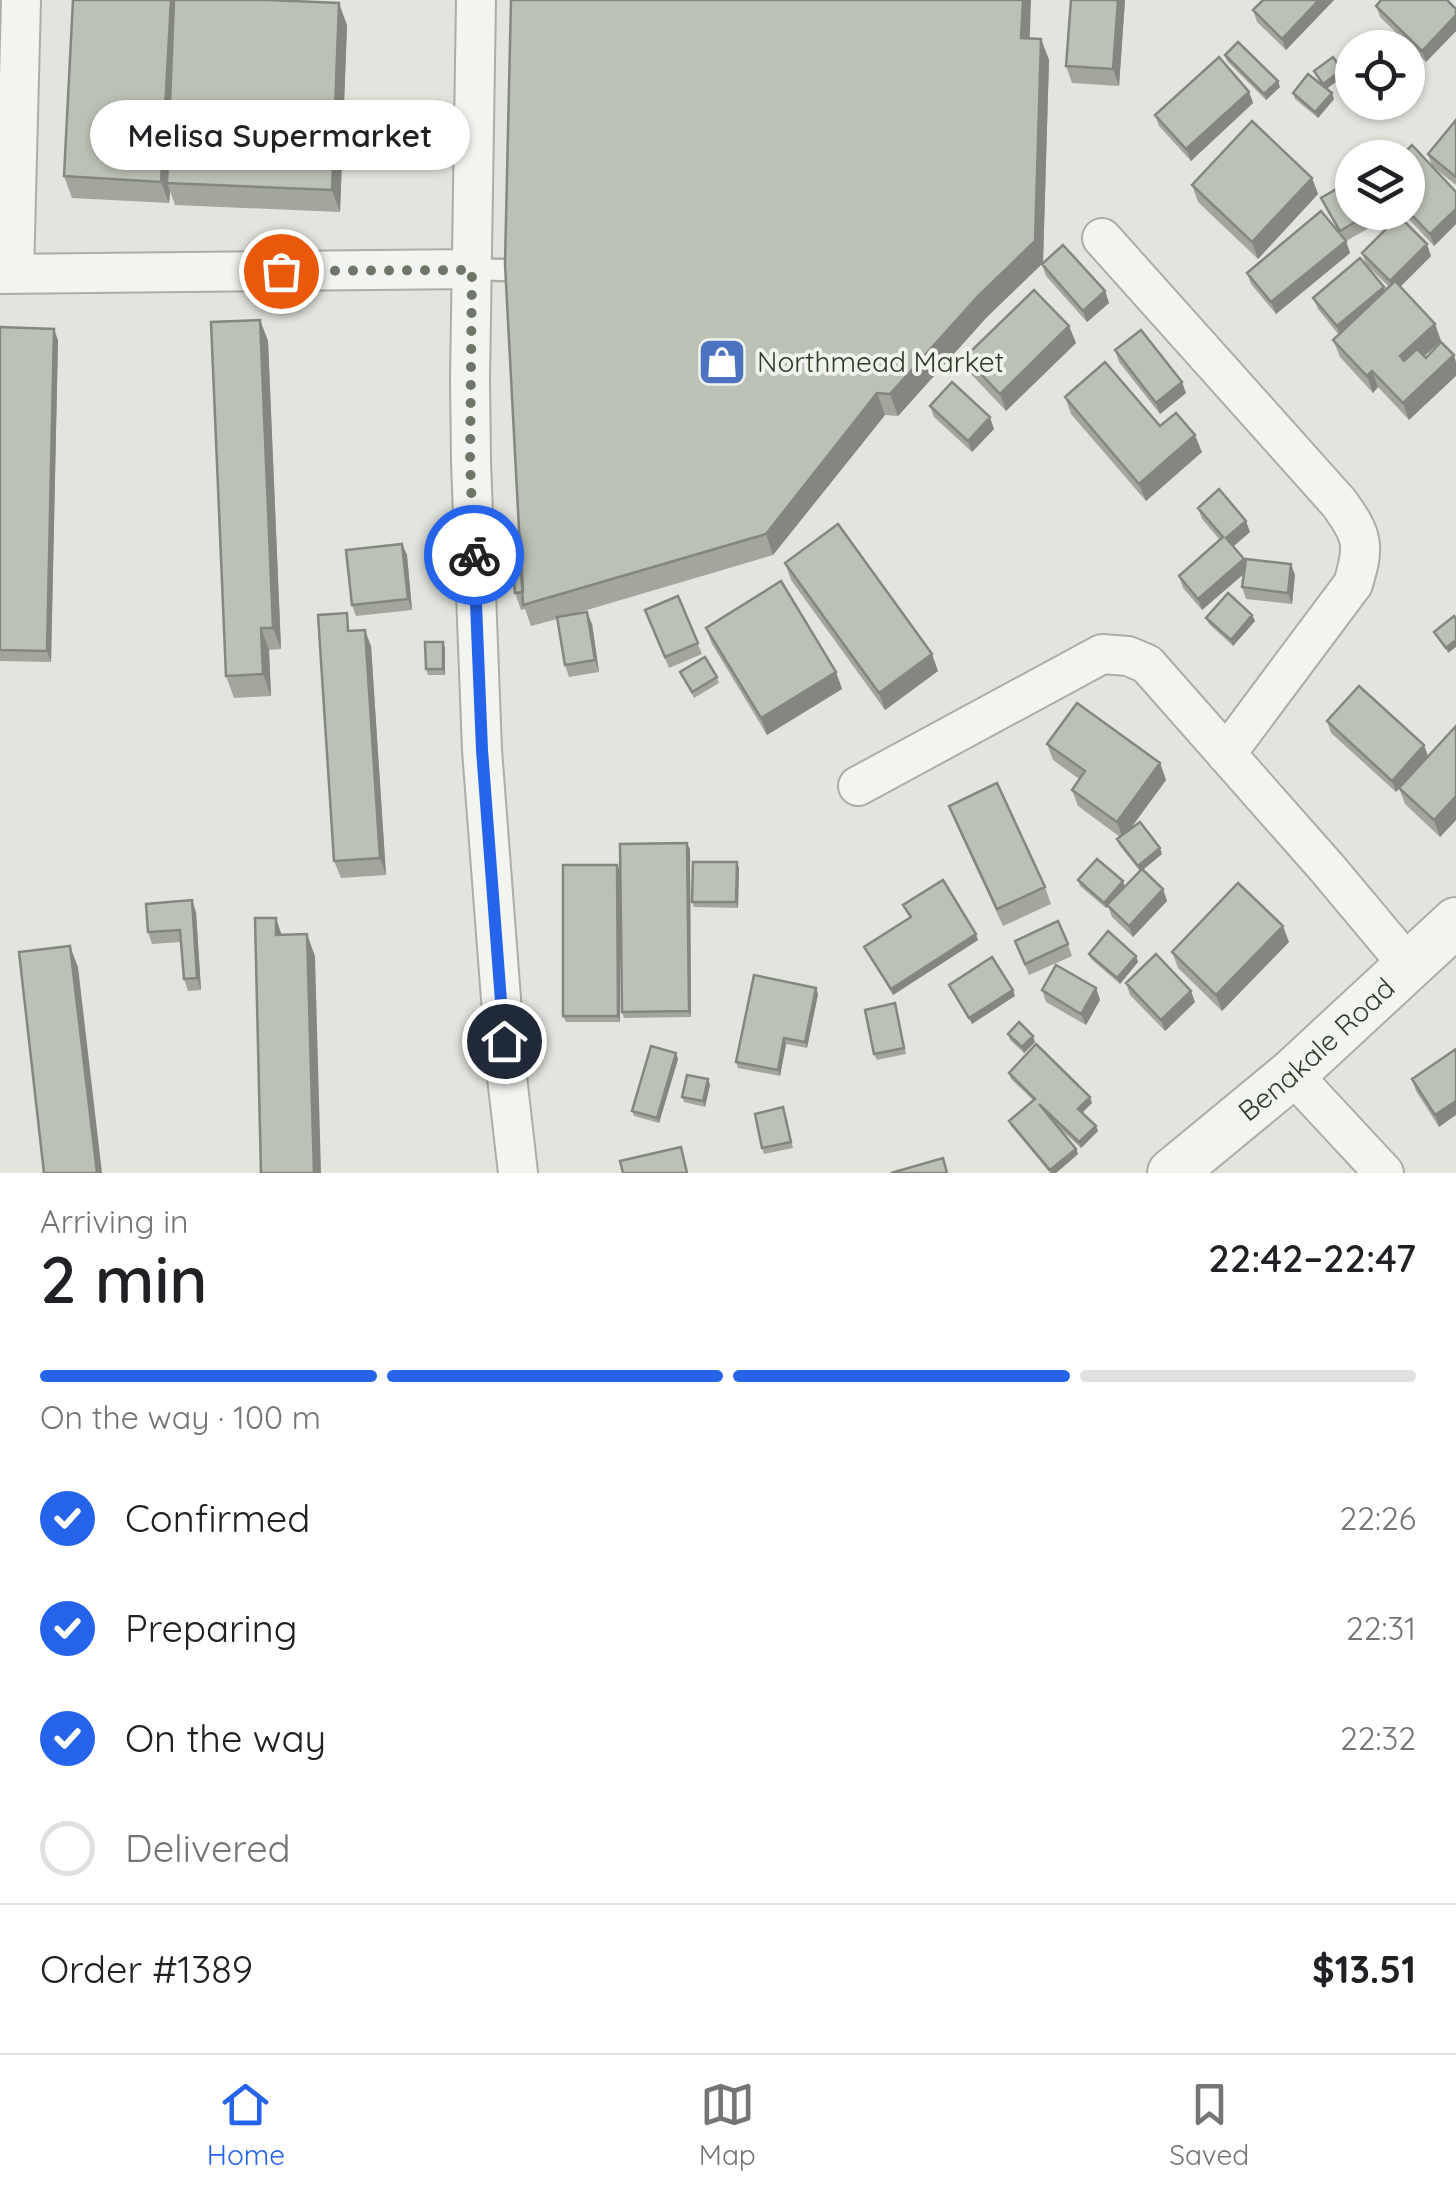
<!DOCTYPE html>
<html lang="en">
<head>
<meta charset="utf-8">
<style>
  :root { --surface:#fff; --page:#f2f2f2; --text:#202124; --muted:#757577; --line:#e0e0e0; --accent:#2563eb }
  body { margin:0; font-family:Quicksand,sans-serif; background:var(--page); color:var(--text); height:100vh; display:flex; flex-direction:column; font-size:38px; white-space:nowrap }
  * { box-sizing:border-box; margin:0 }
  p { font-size:32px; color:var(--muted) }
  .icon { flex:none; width:55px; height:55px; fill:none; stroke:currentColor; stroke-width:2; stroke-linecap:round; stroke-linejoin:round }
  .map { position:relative; height:1173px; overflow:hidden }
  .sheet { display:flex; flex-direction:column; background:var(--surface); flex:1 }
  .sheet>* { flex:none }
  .fabs { position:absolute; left:1335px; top:30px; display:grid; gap:20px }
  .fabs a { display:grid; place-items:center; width:90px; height:90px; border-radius:50%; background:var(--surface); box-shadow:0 2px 8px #0004; font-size:50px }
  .pin { position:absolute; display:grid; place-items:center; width:85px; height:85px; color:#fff; margin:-42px; border:5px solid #fff; border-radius:50%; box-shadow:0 2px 10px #0007 }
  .courier { position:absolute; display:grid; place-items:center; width:100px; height:100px; margin:-50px; border:8px solid #2563eb; border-radius:50%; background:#fff; color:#222; box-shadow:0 2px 12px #0007 }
  .bubble { position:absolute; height:70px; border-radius:35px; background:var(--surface); box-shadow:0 2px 8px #0004; font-size:32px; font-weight:600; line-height:70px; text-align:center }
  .head em { font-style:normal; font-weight:600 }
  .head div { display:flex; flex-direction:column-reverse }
  .head { display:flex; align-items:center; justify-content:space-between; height:170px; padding:0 40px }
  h1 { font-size:65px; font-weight:600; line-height:75px }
  .bar { display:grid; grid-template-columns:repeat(4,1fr); gap:15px 10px; align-content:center; height:120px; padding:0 40px }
  .bar i { height:12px; border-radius:8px; background:var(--line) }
  .bar .selected { background:var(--accent) }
  .bar p { grid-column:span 4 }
  .line { display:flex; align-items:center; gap:25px; padding:0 40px; border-top:2px solid var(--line) }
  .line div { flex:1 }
  ol { padding:0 40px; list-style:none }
  li { display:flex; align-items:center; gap:30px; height:110px }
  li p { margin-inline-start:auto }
  li .icon { padding:10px; border-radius:50%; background:var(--accent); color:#fff; stroke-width:4 }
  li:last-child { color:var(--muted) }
  li i { width:55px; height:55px; border:5px solid var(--line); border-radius:50% }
  .dock { display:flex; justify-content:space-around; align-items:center; height:140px; border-top:2px solid var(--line); background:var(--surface); font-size:28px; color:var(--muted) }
  .dock a { display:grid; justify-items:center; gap:5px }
  .dock .selected { color:var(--accent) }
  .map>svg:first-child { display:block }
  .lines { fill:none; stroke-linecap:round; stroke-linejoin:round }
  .service-casing { stroke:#aaaea3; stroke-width:25 }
  .minor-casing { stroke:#aaaea3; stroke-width:42 }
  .tertiary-casing { stroke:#aaaea3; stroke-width:52 }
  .service { stroke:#f2f4ef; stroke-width:20 }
  .minor { stroke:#f2f4ef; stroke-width:38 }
  .tertiary { stroke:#f2f4ef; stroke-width:48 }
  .wall { fill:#a2a69c }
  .shaded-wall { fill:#84877f }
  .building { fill:#bcc1b5; stroke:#84877f; stroke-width:2.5 }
  .done { stroke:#707667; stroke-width:10; stroke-dasharray:0 18 }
  .route { stroke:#2563eb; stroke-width:12 }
  .labels { text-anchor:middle; stroke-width:8; stroke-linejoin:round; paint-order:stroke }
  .poi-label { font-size:28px; fill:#323a28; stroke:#f0f3ec; text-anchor:start }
  .street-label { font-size:28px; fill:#323a28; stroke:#f0f3ec }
</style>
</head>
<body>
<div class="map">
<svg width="1456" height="1173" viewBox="0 0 1456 1173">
  <rect width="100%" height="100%" fill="#e2e5dd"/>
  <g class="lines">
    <g class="service-casing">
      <path id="service" d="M471,269L529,271"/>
    </g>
    <g class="minor-casing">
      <path id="minor" d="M476,0L470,379L471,462L482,750L507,1077L518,1173
        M1102,238L1339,503C1363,536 1365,545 1353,584L1226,754
        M0,274L471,269
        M14,274L21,0
        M858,786L1102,654L1128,656L1147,664L1327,868L1409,966
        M1292,1074L1384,1173"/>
    </g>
    <g class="tertiary-casing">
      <g id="tertiary">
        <path id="s1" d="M1172,1173L1292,1074L1456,922"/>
      </g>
    </g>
    <use href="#service" class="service"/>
    <use href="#minor" class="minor"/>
    <use href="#tertiary" class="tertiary"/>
  </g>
  <path class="wall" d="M1071,0H1125L1119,86L1072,83L1066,66Z
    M1334,0L1286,50L1257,22L1253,10Z
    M1376,6L1456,9V31L1426,62L1380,17Z
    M347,25L340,212L175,205L170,191L169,203L72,198L64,176Z
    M1030,38L1041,39L1049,60L1043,263L986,318L898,416L885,415L773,555L570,615L592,624L599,672L569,677L565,665L557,619L531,626L525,609L521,610L515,593L520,536Z
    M1225,55L1280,87L1266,100L1227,61Z
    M1314,71L1344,76L1326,89L1332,93L1334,99L1318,118L1295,99L1293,93L1322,85Z
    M1249,92L1253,103L1191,161L1159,126L1155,115Z
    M1456,120V185L1432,166L1428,154Z
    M1408,158L1456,192V224L1434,246L1402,212H1408Z
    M1312,178L1318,194L1258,259L1198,202L1192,185Z
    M1321,198L1352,212H1387L1389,217L1346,241L1350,253L1276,314L1251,284L1247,273L1340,234L1326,209Z
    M1362,253L1431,256L1400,287L1435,324L1441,341L1424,356L1409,420L1378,387L1373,393L1340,357L1333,340L1339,335L1318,309L1313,298L1384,287L1385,291L1389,287L1366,264Z
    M1042,264L1105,291L1109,303L1087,322L1046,276Z
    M260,320L268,341L281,649L269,650L271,696L234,698L226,676Z
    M1069,326L1076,343L1006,411L971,374L965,357Z
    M0,327L58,340L51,662L0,661Z
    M1115,350L1186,393L1160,414L1119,362Z
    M1065,397L1160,426L1202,452L1146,501L1071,414Z
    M930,406L994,429L972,452L934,417Z
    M1198,508L1250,532L1234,546L1245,562L1295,575L1292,604L1246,599L1242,587L1244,574L1202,610L1183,588L1179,576L1220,540L1202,519Z
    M402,544L407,555L412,610L356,616L352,605Z
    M785,563L938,671L885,710L791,580Z
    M678,596L702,654L669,668L645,610Z
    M1252,615L1255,621L1233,646L1209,624L1206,618Z
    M706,628L836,672L842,689L767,735L712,644Z
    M353,630L371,646L386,875L341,878L334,861Z
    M443,642L445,648V675H428L426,669Z
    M680,672L717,677L719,683L694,698Z
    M1327,721L1424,745L1428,756L1456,726V820L1440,837L1405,804L1399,788L1396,792L1331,733Z
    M1047,744L1160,763L1166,780L1130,829L1162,854L1143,870L1163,889L1167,901L1133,937L1112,917L1108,906L1106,908L1080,886L1078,880L1125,887L1140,871L1119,845L1117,839L1120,837L1078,806L1072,790L1079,779L1053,760Z
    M949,806L1045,887L1051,904L1003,926L955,822Z
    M690,849L691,1017L624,1018L622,1012Z
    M617,865L620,870V1022H566L563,1016Z
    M739,868L738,908L694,907L692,902Z
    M903,905L978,940L893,995L864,947L910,918Z
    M196,912L201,990L188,991L184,979L181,942L152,944L148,932Z
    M1015,941L1068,944L1072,956L1029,975Z
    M1289,942L1222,1011L1178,968L1172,952Z
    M1089,954L1136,956L1138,962L1120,984L1091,959Z
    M1126,983L1195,1002L1165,1031L1130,995Z
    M1096,988L1100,1000L1086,1025L1046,1002L1042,990Z
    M818,994L807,1048L786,1044L780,1076L738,1068L736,1062Z
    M897,1009L906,1054L877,1060L874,1054Z
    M1008,1034L1035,1042L1024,1053L1010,1040Z
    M1456,1049L1439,1127L1416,1091L1412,1079Z
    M676,1053L678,1059L659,1123L634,1116L632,1111Z
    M1009,1073L1092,1103L1082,1112L1098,1131L1081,1148L1054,1123L1076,1149L1078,1154L1056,1173H1050L1011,1126L1009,1121L1033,1100L1011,1079Z
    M708,1079L710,1085L705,1107L684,1102L682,1097Z
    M783,1107L793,1148L764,1154L762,1148Z"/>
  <path class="shaded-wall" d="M171,0H177L167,183L170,191L169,203L161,182Z
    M1023,0H1031L1029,60L1021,38Z
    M1118,0H1125L1119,86L1113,69Z
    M1319,0H1334L1286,50L1282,39Z
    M339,3L347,25L340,212L332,190Z
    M1456,15V31L1426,62L1422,51Z
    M1041,39L1049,60L1043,263L986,318L898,416L890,394Z
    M1342,70L1344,76L1325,90L1323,84Z
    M1278,81L1280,87L1266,100L1264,94Z
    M1249,92L1253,103L1191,161L1186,149Z
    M1332,93L1334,99L1318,118L1315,112Z
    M1312,178L1318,194L1258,259L1252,242Z
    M1456,209V224L1434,246L1430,234Z
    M1346,241L1350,253L1276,314L1271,302Z
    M1427,244L1431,256L1394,293L1390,281Z
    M1384,287L1388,298L1341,338L1337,326Z
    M1105,291L1109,303L1087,322L1083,311Z
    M260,320L268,341L281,649L273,628Z
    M1435,324L1441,341L1406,373L1400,356Z
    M1069,326L1076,343L1006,411L1000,394Z
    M54,329L58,340L51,662L47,651Z
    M1454,355L1456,362V376L1409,420L1403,403Z
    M1372,371L1378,387L1373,393L1367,376Z
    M1182,382L1186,393L1160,414L1156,403Z
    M877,393L885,415L773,555L766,534Z
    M990,417L994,429L972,452L968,441Z
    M1195,435L1202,452L1146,501L1139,484Z
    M1246,521L1250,532L1230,549L1226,538Z
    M402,544L407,555L412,610L408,599Z
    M1244,559L1248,570L1202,610L1198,599Z
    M1291,564L1295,575L1292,604L1288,593Z
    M587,612L592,624L599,672L595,660Z
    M1252,615L1255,621L1233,646L1231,640Z
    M261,628L269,650L271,696L263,674Z
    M365,630L371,646L386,875L380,858Z
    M1456,640V647L1448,653L1446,648Z
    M443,642L445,648V675L443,669Z
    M932,654L938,671L885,710L879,693Z
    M836,672L842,689L767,735L761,718Z
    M1424,745L1428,757L1396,792L1392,781Z
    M1160,763L1166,780L1123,839L1117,822Z
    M1456,796V820L1440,837L1434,820Z
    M687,843L690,849L691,1017L689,1011Z
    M1160,848L1162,854L1140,872L1138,866Z
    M737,862L739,868L738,908L736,902Z
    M617,865L620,870V1022L618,1016Z
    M1123,881L1125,887L1106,908L1104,903Z
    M1163,889L1167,901L1133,937L1129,926Z
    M192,900L196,912L201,990L197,978Z
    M276,918L283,939L276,935Z
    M1283,926L1289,942L1222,1011L1216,995Z
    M307,934L315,956L321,1173H314Z
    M976,934L978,940L893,995L891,989Z
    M70,946L78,967L102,1173H97Z
    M1136,956L1138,962L1120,984L1117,978Z
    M816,988L818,994L807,1048L805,1042Z
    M1096,988L1100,1000L1086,1025L1081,1014Z
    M1013,990L1015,996L972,1024L969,1018Z
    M1191,991L1195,1002L1165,1031L1161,1020Z
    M1033,1036L1035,1042L1024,1053L1022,1047Z
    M784,1038L786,1044L780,1076L778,1070Z
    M676,1053L678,1059L659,1123L657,1118Z
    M708,1079L710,1085L705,1107L703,1101Z
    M1090,1097L1092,1103L1081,1114L1078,1109Z
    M1456,1101V1115L1439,1127L1435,1115Z
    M1096,1126L1098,1131L1081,1148L1079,1142Z
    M1076,1149L1078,1154L1056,1173H1052L1050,1170Z"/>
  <path class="building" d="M73,0H171L161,182L64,176Z
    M174,0H269L339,3L332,190L167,183Z
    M511,0H1023L1021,38L1041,39L1035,241L978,296L890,394L877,393L766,534L523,605L505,264Z
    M1071,0H1118L1113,69L1066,66Z
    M1263,0H1319L1282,39L1253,10Z
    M1381,0H1447L1456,9V15L1422,51L1376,6Z
    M1238,42L1278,81L1264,94L1225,55Z
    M1219,57L1249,92L1186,149L1155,115Z
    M1333,57L1342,70L1323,84L1314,71Z
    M1308,74L1332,93L1315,112L1293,93Z
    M1456,120V177L1428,154Z
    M1252,121L1312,178L1252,242L1192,185Z
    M1412,145L1456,192V209L1430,234L1408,211V158H1399Z
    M1352,180V212H1372L1340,231L1321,198Z
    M1321,211L1346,241L1271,302L1247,273Z
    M1399,216L1427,244L1390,281L1362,253Z
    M1063,245L1105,291L1083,311L1042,264Z
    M1360,258L1384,287L1337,326L1313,298Z
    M1395,281L1435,324L1400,356L1404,361L1417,349L1426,358L1441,342L1454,355L1403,403L1372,371L1367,376L1333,340Z
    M1034,290L1069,326L1000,394L965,357Z
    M260,320L273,628H261L263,674L226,676L211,322Z
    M0,327L54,329L47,651L0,650Z
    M1141,330L1182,382L1156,403L1115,350Z
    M1105,362L1160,426L1176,413L1195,435L1139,484L1065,397Z
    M952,382L990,417L968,441L930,406Z
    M1219,489L1246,521L1226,538L1244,559L1198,599L1179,576L1223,537L1198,508Z
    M838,524L932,654L879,693L785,563Z
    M520,536L523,592L515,593L510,537Z
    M402,544L408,599L352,605L346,550Z
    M1246,559L1291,564L1288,593L1242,587Z
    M781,581L836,672L761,718L706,628Z
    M1228,593L1252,615L1231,640L1206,618Z
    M678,596L698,643L665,657L645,610Z
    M587,612L595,660L565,665L557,617Z
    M347,613L348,631L365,630L380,858L334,861L318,615Z
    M1454,616L1456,619V640L1446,648L1434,632Z
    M425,642H443V669H426Z
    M705,657L717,677L692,692L680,672Z
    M1359,686L1424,745L1392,781L1327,721Z
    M1077,703L1160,763L1117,822L1072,790L1085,771L1047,744Z
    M1456,726V796L1434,820L1399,788Z
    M997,783L1045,887L997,909L949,806Z
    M1140,822L1160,848L1138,866L1117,839Z
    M687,843L689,1011L622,1012L620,844Z
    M1097,859L1123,881L1104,903L1078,880Z
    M693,862H737L736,902H692Z
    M563,865H617L618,1016H563Z
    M1142,869L1163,889L1129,926L1107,905Z
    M943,880L976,934L891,989L864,947L911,917L903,905Z
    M1238,883L1283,926L1216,995L1172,952Z
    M192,900L197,978L184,979L180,930L148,932L146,904Z
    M255,918H276V935L307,934L314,1173H261Z
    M1058,921L1068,944L1025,964L1015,941Z
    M1108,931L1136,956L1117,978L1089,954Z
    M70,946L97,1173H44L19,952Z
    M1156,954L1191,991L1161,1020L1126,983Z
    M992,957L1013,990L969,1018L949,985Z
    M1056,965L1096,988L1081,1014L1042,990Z
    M754,975L816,988L805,1042L784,1038L778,1070L736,1062Z
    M895,1003L904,1048L874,1054L865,1010Z
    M1019,1022L1033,1036L1022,1047L1008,1034Z
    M1036,1044L1090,1097L1078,1109L1096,1126L1079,1142L1039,1104L1076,1149L1050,1170L1009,1121L1035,1099L1009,1073Z
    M651,1046L676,1053L657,1118L632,1111Z
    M1456,1049V1101L1435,1115L1412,1079Z
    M687,1075L708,1079L703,1101L682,1097Z
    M783,1107L791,1142L762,1148L755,1114Z
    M681,1147L687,1173H623L620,1161Z
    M943,1158L947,1173H891Z"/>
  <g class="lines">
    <path class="done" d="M281,271L472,270L470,462L474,555"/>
    <path class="route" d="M474,555L482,750L504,1041"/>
  </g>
  <defs>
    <g id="shop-square" transform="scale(2.5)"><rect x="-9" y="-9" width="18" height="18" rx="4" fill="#4c72c0" stroke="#f0f3ec"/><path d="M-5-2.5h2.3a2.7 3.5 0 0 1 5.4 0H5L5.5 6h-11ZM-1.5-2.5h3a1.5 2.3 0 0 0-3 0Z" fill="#fff"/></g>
  </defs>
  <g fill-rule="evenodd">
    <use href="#shop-square" x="722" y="362"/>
  </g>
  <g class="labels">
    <g class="poi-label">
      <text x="757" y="372">Northmead Market</text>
    </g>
    <g class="street-label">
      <text dy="10" stroke="none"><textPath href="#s1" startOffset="190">Benakale Road</textPath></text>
    </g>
  </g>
</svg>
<div class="fabs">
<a><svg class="icon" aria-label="locate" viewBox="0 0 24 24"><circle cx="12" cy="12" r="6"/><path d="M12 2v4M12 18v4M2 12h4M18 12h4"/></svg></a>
<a><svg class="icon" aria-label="layers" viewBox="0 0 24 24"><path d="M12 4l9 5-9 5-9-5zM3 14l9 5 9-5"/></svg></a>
</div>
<div class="pin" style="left:281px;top:271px;background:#ea580c"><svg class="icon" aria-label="bag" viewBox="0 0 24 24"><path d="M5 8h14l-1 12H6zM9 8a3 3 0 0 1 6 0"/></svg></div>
<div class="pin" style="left:504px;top:1041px;background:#1f2937"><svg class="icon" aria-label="home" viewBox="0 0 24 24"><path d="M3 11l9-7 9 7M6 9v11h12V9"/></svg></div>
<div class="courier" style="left:474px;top:555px"><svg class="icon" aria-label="bike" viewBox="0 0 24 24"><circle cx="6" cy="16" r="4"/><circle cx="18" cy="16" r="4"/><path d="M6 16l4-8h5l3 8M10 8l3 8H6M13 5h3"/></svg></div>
<div class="bubble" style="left:90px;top:100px;width:380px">Melisa Supermarket</div>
</div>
<section class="sheet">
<div class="head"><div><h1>2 min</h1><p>Arriving in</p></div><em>22:42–22:47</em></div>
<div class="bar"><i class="selected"></i><i class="selected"></i><i class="selected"></i><i></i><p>On the way · 100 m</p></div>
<ol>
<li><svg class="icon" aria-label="check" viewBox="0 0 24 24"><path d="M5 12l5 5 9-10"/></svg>Confirmed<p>22:26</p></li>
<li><svg class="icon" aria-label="check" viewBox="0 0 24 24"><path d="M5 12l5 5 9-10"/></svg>Preparing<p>22:31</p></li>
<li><svg class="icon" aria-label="check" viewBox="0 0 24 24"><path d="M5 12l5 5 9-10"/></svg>On the way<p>22:32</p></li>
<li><i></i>Delivered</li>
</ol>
<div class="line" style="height:130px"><div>Order #1389</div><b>$13.51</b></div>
</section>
<nav class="dock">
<a class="selected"><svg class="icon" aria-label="home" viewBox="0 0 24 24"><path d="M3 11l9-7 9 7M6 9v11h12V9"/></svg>Home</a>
<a><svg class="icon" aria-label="map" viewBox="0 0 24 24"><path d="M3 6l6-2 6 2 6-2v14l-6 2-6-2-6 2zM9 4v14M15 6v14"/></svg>Map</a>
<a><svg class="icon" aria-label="saved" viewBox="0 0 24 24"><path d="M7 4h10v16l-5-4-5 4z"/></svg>Saved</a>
</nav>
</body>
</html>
